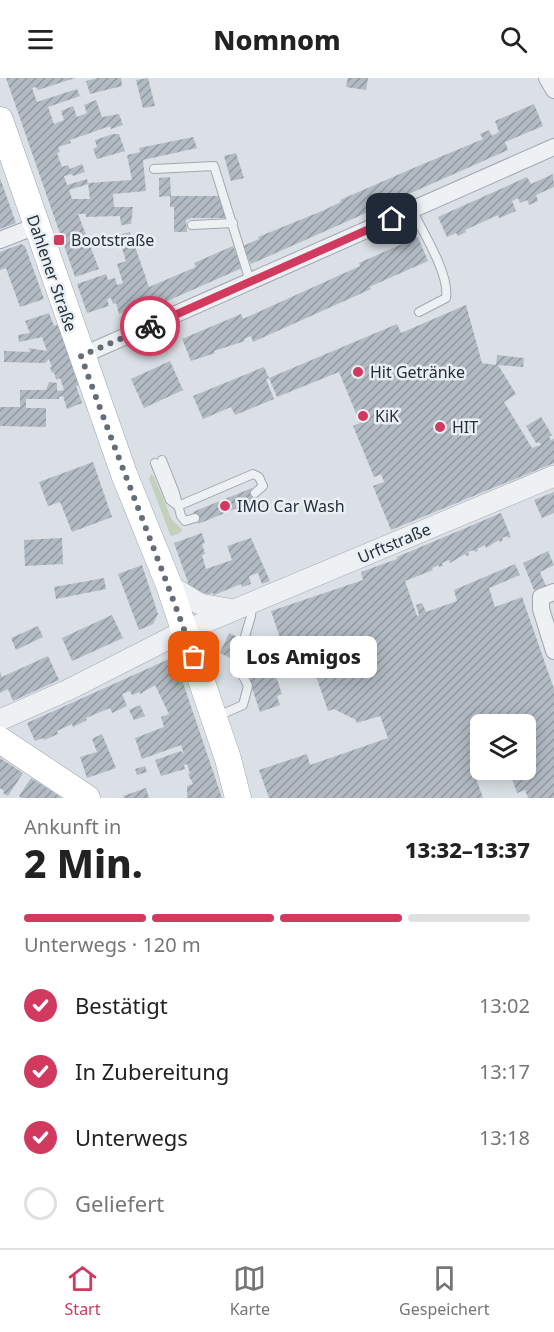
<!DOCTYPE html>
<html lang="de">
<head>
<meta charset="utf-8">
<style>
  :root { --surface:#fff; --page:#f6f6f6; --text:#222; --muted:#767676; --line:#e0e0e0; --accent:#d13a5e }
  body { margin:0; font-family:"Noto Sans",sans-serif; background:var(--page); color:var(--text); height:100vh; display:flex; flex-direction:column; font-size:22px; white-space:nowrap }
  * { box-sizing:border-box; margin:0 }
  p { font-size:20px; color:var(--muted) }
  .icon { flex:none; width:33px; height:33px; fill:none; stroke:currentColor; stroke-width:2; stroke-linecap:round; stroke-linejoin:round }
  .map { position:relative; height:720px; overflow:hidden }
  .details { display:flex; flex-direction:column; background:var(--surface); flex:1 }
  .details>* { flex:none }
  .controls { position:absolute; left:470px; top:636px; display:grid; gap:12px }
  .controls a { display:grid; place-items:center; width:66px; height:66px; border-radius:9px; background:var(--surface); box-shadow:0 3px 15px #0003; font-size:30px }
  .pin { position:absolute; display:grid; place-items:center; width:51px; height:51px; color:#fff; margin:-26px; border-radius:12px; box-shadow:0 3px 9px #0006 }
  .courier { position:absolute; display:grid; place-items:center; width:60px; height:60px; margin:-30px; border:4px solid #d13a5e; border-radius:50%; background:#fff; color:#222; box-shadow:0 2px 8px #0007 }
  .bubble { position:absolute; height:42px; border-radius:9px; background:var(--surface); box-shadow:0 3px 15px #0003; font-size:20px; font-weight:800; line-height:42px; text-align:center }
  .headline em { font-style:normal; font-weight:800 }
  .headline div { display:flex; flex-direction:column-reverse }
  .headline { display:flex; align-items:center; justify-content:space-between; height:102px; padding:0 24px }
  h1 { font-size:39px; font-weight:800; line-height:45px }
  .bar { display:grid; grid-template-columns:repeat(4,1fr); gap:9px 6px; align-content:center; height:72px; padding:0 24px }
  .bar i { height:8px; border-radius:4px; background:var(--line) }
  .bar .current { background:var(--accent) }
  .bar p { grid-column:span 4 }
  ol { padding:0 24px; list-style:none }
  li { display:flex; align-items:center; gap:18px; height:66px }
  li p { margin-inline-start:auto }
  li .icon { padding:6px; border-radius:50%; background:var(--accent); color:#fff; stroke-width:4 }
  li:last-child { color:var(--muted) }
  li i { width:33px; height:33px; border:3px solid var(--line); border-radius:50% }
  header { display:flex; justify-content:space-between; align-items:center; height:78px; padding:0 24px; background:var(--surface); font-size:27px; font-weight:800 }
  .tab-bar { display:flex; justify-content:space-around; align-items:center; height:84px; border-top:2px solid var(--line); background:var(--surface); font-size:16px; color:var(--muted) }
  .tab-bar a { display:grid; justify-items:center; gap:3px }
  .tab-bar .current { color:var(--accent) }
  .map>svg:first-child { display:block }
  .grass { fill:#c3d0bc }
  .building { fill:url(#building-hatch) }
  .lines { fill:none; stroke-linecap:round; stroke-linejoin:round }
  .service-casing { stroke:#a1a7b0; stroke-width:10 }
  .minor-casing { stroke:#a1a7b0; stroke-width:18 }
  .tertiary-casing { stroke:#a1a7b0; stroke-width:22 }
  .primary-casing { stroke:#9aa6b2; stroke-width:27 }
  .service { stroke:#eef1f4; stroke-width:8 }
  .minor { stroke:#eef1f4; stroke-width:16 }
  .tertiary { stroke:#eef1f4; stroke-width:21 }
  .primary { stroke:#fff; stroke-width:26 }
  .done { stroke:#656d78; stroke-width:6; stroke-dasharray:0 10.8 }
  .route { stroke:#d13a5e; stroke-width:8 }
  .poi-dot { fill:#d13a5e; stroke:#eaeff4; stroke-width:2 }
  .labels { text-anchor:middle; stroke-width:5; stroke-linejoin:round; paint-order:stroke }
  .poi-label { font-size:16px; fill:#252f3c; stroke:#eaeff4; text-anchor:start }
  .street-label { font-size:16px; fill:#252f3c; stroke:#eaeff4 }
</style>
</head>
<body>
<header><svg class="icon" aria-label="menu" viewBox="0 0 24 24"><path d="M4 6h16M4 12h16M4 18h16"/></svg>Nomnom<svg class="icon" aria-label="search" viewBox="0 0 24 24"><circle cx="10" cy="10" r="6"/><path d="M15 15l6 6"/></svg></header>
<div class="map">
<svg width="554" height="720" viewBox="0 0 554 720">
  <defs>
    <pattern id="building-hatch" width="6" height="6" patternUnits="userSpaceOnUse" patternTransform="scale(1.5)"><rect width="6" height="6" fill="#b2bac3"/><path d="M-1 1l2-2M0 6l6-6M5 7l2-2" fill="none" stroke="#9198a0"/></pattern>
  </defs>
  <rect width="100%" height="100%" fill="#dbe0e6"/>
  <path class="grass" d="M151,396L154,399L172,442L182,451L180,455L171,458L170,456L149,401Z"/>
  <path class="building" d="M6,0H75L38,12L36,9L32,10L37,24L77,11L80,18L48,29L54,46L64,42L61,33L73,28L77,39L87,35L84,27L96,22L102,39L119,36L123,47L111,51L110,48L70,62L71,65L58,69L60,74L57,75L62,89L68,87L70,91L82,86L85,94L73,98L72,96L64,98L67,107L87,101L88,106L69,112L72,121H90L88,105L132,102L127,77L140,74L139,70L193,59L197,70L143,82L146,113L113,116L114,129H133L131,146L121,147L120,138L86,139V136H78L99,191L75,199Z
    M98,0H121L122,8L90,16L86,3Z
    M148,0L155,28L143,30L136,2Z
    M348,0H368L366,12L346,9Z
    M534,26L543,48L505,64L508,72L251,186L243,168L259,161L258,159L322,133L341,124L340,122L409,92L483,61L480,56L489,52L492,58L499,54L495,43Z
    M113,56H119L125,73L97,81L93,71L97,69L95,62Z
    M236,75L244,100L231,103L224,78Z
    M553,96L554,109L536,117L538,123L529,127L527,122L520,125L518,120L512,123L516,133L499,140L498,137L465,152L466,154L458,158L456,155L447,159L438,139L527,99L531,106Z
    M170,99L171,118H220L227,140H191L186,142L187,154H174V129H170V118L159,119V100Z
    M0,100L16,145L0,151Z
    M130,154L149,209L196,189L194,185L233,168L242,190L156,228L154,222L119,236L116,225L113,226L111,220L107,221L109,228L87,235L77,206L106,196L108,202L115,200L117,207L123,205L117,186L126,183L118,157Z
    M418,159L428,183L369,209L371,211L253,264L251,258L244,261L245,263L214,273L215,275L191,283L182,261L241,236L243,241L360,188L359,185Z
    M21,166L25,168L44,221L20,229L6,190L0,192V174Z
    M466,227L482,285L496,287L497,277L524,280L523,289L498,287L516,316L504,324L532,370L541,367L539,364L536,365L526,348L541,339L552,357L549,359L551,362L554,361V385L391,452L373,408L384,404L381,396L374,399L370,389L353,348L360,345L339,294L277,319L269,300L266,301L274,321L235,337L231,329L203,341L193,318L264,289L269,300L397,246L401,255Z
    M49,235L54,248L59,246L81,307L76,308L82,325L67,331L63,318L59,319V321H26V330H46V349L0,348V329H20V312H46L49,304L57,305V313L64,312L60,300L56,302L54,294L52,295L50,289H52L49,281L45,285L4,284V273L30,274L29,270L47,273L42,259L19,264L18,257L30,255L25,243Z
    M170,283L183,312L144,330L131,301Z
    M93,384L112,439L72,454L60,424L48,428L39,404Z
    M252,410L257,422L198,446L193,434Z
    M554,414V435L542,440L534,422Z
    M501,435L511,459L508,460L507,458L502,460L503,462L500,464L499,462L486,470L485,467L477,471L478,473L475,474L474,472L468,474L469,477L466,478L465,476L450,485L449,482L442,485L443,488L439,489V487L432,490L433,492L405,503L417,538L419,537L416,527L422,525L426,534L457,523L454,512L515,486L520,497L489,510L495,529L522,519L554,611V720H528L525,712L517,715L509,692H525V646H480V690L473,692L483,720H269L259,692L307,676L310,687L388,660L380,638L357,645L356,642L334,631L328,633L312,586L291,593L271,533L363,502L361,494L397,481V479Z
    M202,455L205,465L202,466L205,476L202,477L206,491L232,482L227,468L251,460L270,503L262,506L258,495L249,498L251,506L242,509L241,506L214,517L213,515L206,517V515L202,516L191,513L174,465Z
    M62,460L63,486L25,488L24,462Z
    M548,473L554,487L540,494L546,508L534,512L523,485Z
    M142,487L158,536L153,546L139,552L118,496Z
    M104,500L106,511L56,521L54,509Z
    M112,537L123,560L72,583L62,560Z
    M38,548L43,559L16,572L11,560Z
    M229,555L255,567L245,587L220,575Z
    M48,578L59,602L13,623L8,611L0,615V594L2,599Z
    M169,581L176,584L222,720H187V708L193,706L188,696L190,695L187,686L184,687L185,691L161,698L155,682L181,673L184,676L181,667L142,681L135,660L164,649L161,639L169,636L155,607L140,616V614L132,617L130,613L122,616L127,628L112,635L110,630L86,640L87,642L73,649L72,646L57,653L58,656L44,662L43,660L35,663L27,645Z
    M273,590L282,616L277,618L280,627L260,634L248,598Z
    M140,627L145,638L134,642L129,632Z
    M102,656L116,690L87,700L80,679L97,674L92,661Z
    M0,680L23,695L8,718L3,715L4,713L0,710Z
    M145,688L147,694L137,697L135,691Z
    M31,700L44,708L62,720H22L19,718Z
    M146,710L149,720H124L123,718Z"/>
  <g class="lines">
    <g class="service-casing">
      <path id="service" d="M154,91L214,88L250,203
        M412,132C423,154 450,197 446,220L419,234
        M192,147L233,145
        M162,382L175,415L181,438L185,443L195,440
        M155,385L170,422L178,428L253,396L259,399L263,408L255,415
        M244,562L251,538L252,528
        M218,638L243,627L248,608L235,582"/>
    </g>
    <g class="minor-casing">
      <path id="minor" d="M547,0L554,12
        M0,162L36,148
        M81,278L554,69
        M554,514L541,519V531L554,573"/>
    </g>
    <g class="tertiary-casing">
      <path id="tertiary" d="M169,507L200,526L234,532
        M0,642L68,612L184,553L554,398"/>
    </g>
    <g class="primary-casing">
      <path id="primary" d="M0,42L124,396L169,507L228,681L238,720
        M0,662L87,720"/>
    </g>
    <use href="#service" class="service"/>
    <use href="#minor" class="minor"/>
    <use href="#tertiary" class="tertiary"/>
    <use href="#primary" class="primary"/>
  </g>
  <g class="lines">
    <path class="done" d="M150,248L81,278C117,379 158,478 194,579"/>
    <path class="route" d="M150,248L392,141"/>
  </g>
  <g class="poi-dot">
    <rect x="53" y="156" width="12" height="12" rx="3"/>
    <circle cx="358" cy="294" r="6"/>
    <circle cx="363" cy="338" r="6"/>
    <circle cx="440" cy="349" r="6"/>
    <circle cx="225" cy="428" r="6"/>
  </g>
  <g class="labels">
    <g class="poi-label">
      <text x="71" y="168">Bootstraße</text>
      <text x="370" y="300">Hit Getränke</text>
      <text x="375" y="344">KiK</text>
      <text x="452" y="355">HIT</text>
      <text x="237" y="434">IMO Car Wash</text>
    </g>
    <g class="street-label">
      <text transform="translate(52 195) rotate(71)" y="6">Dahlener Straße</text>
      <text transform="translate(394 465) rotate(-23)" y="6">Urftstraße</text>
    </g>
  </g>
</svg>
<div class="controls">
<a><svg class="icon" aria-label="layers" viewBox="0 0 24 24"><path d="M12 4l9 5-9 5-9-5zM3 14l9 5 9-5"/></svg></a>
</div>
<div class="pin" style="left:194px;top:579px;background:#ea580c"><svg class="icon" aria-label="bag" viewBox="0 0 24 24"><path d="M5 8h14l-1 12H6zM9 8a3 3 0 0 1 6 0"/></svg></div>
<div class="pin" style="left:392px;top:141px;background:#1f2937"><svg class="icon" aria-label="home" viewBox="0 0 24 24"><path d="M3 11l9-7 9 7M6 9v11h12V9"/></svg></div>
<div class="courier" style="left:150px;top:248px"><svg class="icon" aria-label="bike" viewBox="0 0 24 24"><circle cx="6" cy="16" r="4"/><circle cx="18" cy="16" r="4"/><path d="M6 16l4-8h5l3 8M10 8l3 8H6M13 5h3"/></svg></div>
<div class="bubble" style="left:230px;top:558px;width:147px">Los Amigos</div>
</div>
<section class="details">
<div class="headline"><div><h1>2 Min.</h1><p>Ankunft in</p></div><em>13:32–13:37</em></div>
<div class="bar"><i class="current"></i><i class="current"></i><i class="current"></i><i></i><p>Unterwegs · 120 m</p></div>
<ol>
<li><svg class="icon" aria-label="check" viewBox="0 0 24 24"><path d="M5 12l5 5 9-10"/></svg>Bestätigt<p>13:02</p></li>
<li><svg class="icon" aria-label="check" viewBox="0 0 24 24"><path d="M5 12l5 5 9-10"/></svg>In Zubereitung<p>13:17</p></li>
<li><svg class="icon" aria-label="check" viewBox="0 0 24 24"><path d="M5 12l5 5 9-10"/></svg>Unterwegs<p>13:18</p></li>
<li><i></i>Geliefert</li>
</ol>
</section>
<nav class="tab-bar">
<a class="current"><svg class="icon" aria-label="home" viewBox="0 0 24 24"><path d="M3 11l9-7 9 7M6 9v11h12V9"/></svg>Start</a>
<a><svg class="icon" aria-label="map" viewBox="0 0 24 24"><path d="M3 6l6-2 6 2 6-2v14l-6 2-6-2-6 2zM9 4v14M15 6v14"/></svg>Karte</a>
<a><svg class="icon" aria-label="saved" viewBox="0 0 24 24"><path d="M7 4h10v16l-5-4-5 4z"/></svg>Gespeichert</a>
</nav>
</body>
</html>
